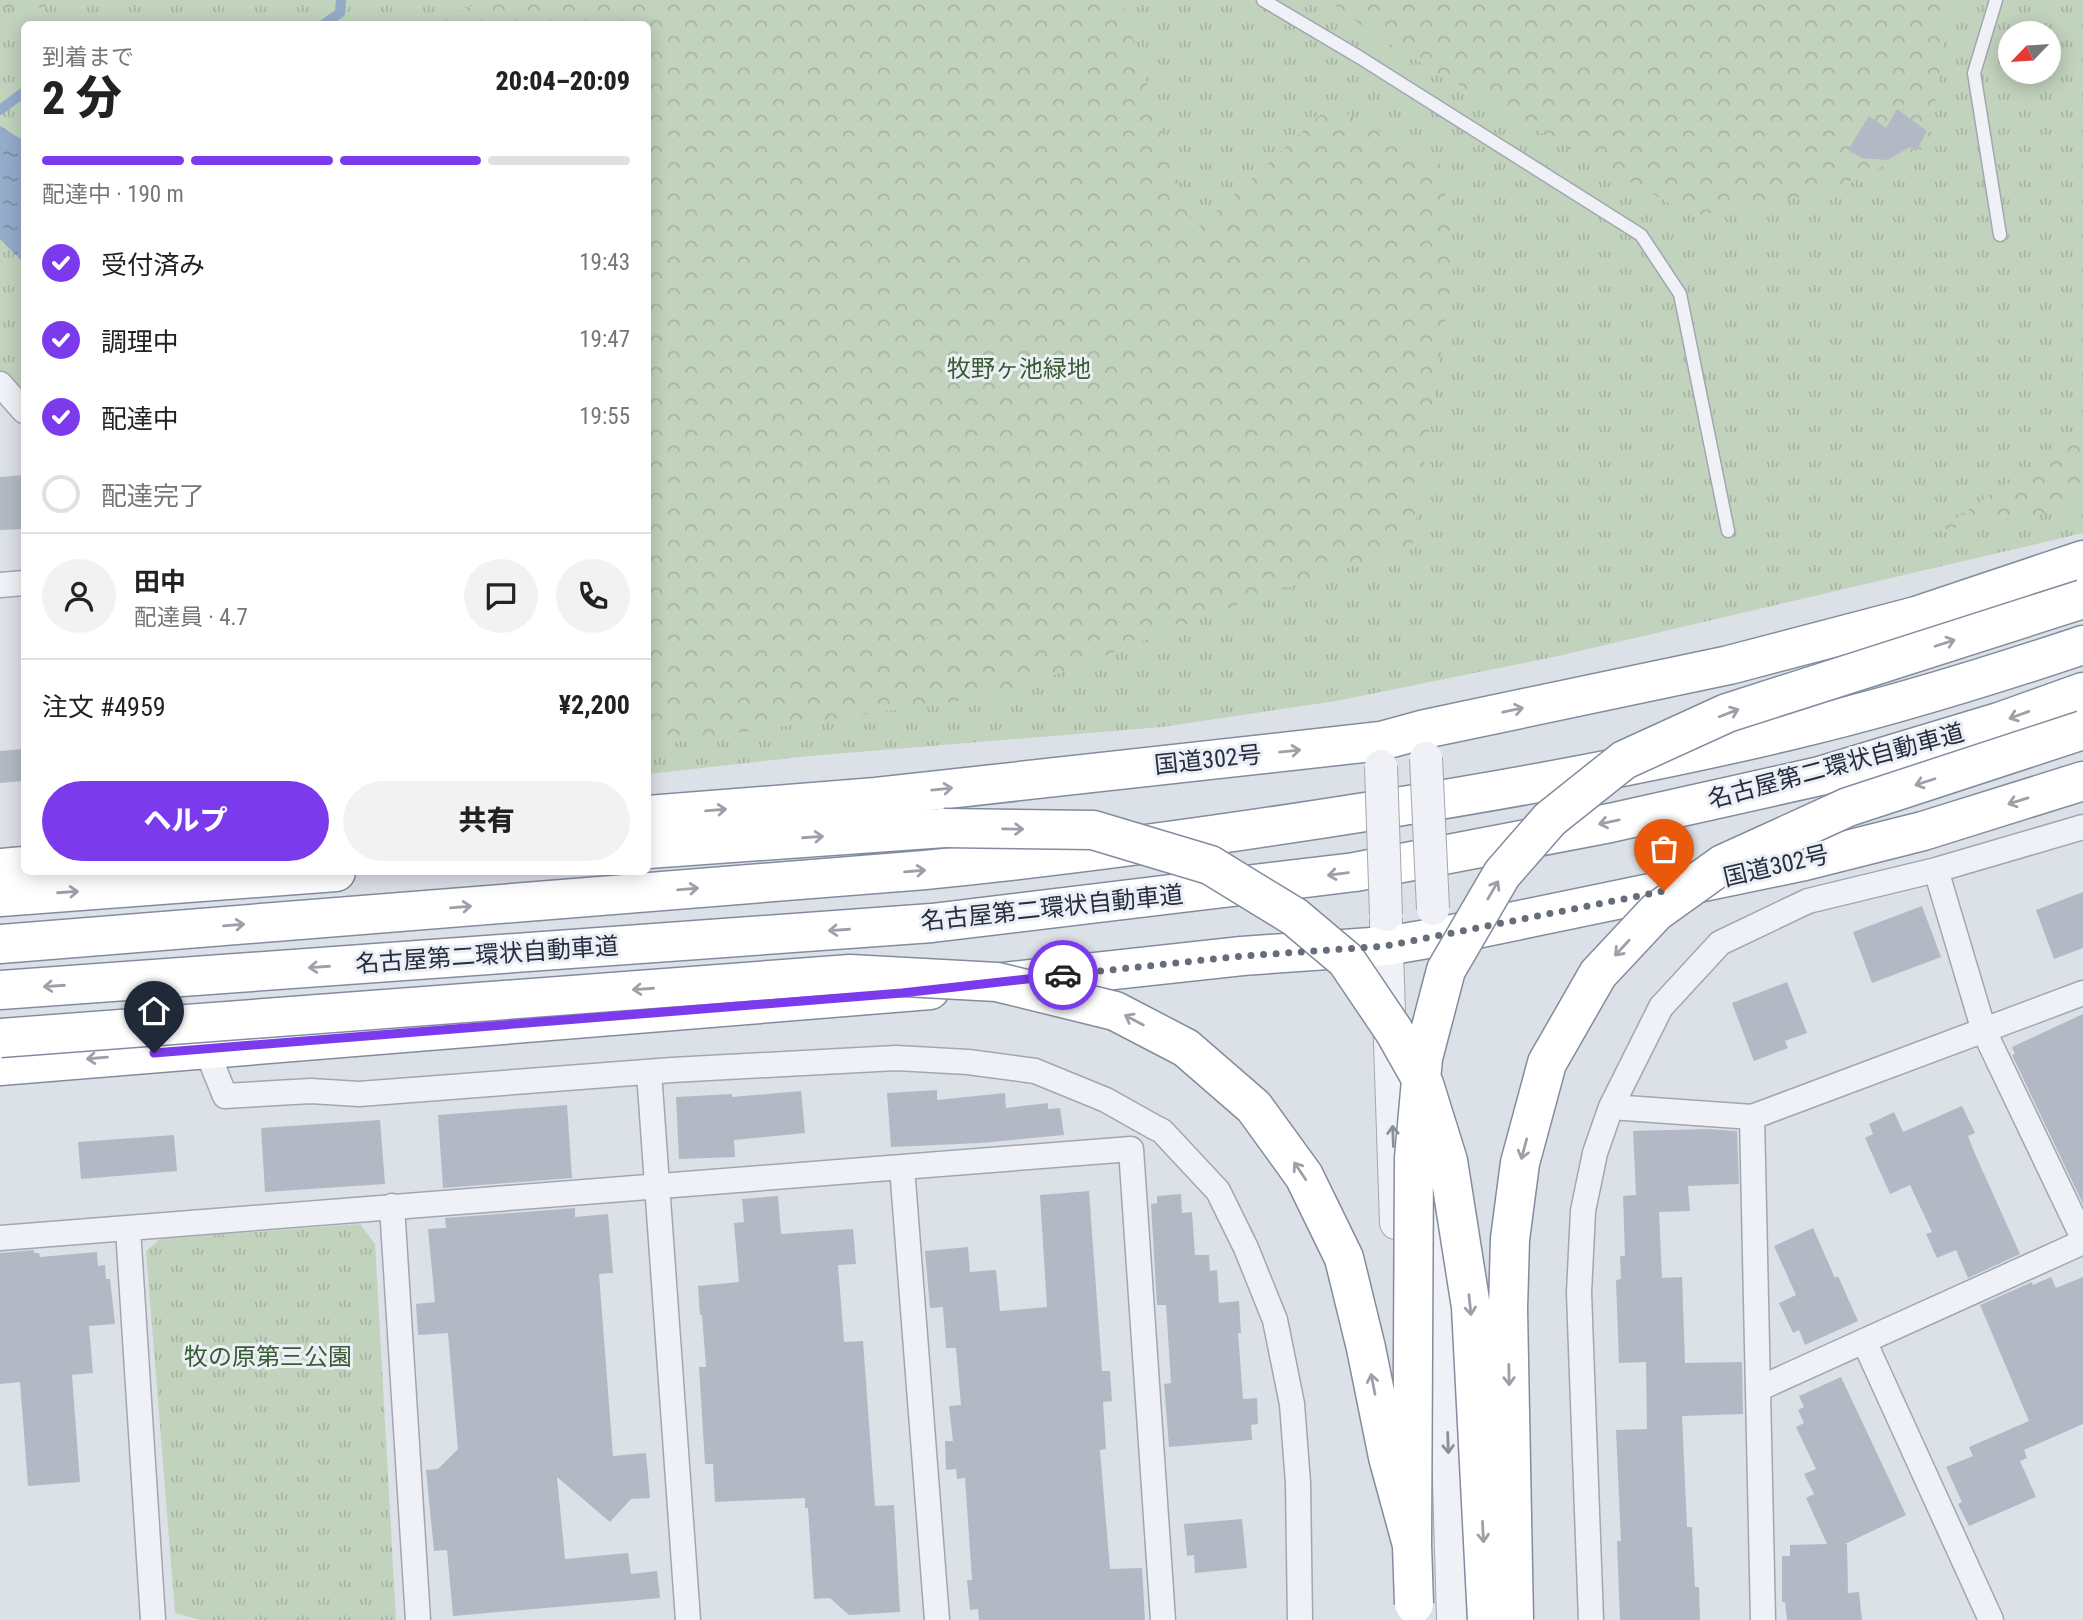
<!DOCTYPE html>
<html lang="ja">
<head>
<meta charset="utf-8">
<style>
  :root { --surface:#fff; --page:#f2f2f2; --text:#222; --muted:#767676; --line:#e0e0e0; --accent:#7c3aed }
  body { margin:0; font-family:"Roboto Condensed","Noto Sans JP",sans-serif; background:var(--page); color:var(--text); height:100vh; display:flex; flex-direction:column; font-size:26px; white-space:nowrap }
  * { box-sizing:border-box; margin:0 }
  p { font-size:23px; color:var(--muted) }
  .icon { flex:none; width:38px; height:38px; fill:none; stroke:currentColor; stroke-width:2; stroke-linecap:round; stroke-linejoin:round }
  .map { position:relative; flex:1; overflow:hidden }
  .drawer { position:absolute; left:21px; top:21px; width:630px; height:854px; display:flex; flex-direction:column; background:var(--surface); border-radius:10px; box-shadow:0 4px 18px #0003 }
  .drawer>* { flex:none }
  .needle { width:46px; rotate:245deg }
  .buttons { position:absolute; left:1998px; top:21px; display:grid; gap:14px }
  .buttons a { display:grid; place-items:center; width:63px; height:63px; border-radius:50%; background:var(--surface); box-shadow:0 4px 18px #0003; font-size:35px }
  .pin { position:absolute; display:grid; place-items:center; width:60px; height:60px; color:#fff; margin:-72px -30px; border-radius:50% 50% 50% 0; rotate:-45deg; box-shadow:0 0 7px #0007 }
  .pin .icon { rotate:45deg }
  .courier { position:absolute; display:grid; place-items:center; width:70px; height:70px; margin:-35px; border:5px solid #7c3aed; border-radius:50%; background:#fff; color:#222; box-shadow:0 2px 9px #0007 }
  .summary em { font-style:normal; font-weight:800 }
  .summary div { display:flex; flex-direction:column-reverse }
  .summary { display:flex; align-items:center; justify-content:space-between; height:119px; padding:0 21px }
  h1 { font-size:46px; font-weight:800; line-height:52px }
  .bar { display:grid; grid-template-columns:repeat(4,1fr); gap:10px 7px; align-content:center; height:84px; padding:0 21px }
  .bar i { height:9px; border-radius:5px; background:var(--line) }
  .bar .current { background:var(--accent) }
  .bar p { grid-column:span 4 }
  .line { display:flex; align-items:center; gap:18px; padding:0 21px; border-top:2px solid var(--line) }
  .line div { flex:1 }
  .round { display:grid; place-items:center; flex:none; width:74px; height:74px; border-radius:37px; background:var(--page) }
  ol { padding:0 21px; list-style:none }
  li { display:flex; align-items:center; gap:21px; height:77px }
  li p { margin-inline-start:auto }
  li .icon { padding:7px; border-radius:50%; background:var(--accent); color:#fff; stroke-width:4 }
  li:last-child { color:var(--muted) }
  li i { width:38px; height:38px; border:4px solid var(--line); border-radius:50% }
  .button { display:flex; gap:14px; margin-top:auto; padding:14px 21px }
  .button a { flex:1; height:80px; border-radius:42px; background:var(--accent); color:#fff; font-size:28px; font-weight:800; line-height:80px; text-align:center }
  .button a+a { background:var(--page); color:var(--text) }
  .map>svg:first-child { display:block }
  .grass { fill:url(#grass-tufts); fill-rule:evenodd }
  .forest { fill:url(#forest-crowns) }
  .water { fill:url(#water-ripples) }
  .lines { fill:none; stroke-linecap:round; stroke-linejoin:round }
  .stream { stroke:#95abca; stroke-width:10 }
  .building { fill:#b3b9c4 }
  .service-casing { stroke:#a1a7b1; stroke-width:15 }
  .minor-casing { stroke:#a1a7b1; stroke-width:27 }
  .tertiary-casing { stroke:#a1a7b1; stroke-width:34 }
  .trunk-casing { stroke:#838c9f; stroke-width:41 }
  .motorway-casing { stroke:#838c9f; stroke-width:41 }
  .service { stroke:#eff1f6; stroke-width:12 }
  .minor { stroke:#eff1f6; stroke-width:24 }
  .tertiary { stroke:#eff1f6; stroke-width:32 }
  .trunk { stroke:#fff; stroke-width:38 }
  .motorway { stroke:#fff; stroke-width:38 }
  .tertiary-bridge-casing { stroke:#a1a7b1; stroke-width:34; stroke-linecap:butt }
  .motorway-bridge-casing { stroke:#838c9f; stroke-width:41; stroke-linecap:butt }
  .tertiary-bridge { stroke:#eff1f6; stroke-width:32 }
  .motorway-bridge { stroke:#fff; stroke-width:38 }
  .oneway { stroke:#9da0a9 }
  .oneway2 { stroke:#8a8f9a }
  .done { stroke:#656c7a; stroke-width:7; stroke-dasharray:0 12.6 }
  .route { stroke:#7c3aed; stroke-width:9 }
  .labels { text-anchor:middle; stroke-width:6; stroke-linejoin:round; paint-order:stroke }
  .park-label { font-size:24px; fill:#375b32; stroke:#eceff5 }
  .street-label { font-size:24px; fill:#252d3f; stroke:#eceff5 }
</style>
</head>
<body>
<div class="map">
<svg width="2083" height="1620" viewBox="0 0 2083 1620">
  <defs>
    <pattern id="grass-tufts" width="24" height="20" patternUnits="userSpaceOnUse" patternTransform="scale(1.75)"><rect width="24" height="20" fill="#c1d2bd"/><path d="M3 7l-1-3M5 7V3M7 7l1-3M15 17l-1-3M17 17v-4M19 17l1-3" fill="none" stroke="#a6b5a4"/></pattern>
    <pattern id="forest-crowns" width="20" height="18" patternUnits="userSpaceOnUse" patternTransform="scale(1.75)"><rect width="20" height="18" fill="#c1d2bd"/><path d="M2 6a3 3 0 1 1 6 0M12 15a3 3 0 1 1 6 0" fill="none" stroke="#a6b5a4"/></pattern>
    <pattern id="water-ripples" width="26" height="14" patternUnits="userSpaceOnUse" patternTransform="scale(1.75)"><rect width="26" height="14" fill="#95abca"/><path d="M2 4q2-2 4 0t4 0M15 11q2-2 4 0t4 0" fill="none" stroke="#798ca5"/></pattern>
  </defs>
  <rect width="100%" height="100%" fill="#dce0e7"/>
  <path class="grass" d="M0,0H2083V533L1558,656L1336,701L1162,727L809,756L648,774V24H24V411L0,384ZM2011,33H2049V72H2011Z
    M360,1224L375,1244L396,1620H200L175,1613L146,1251L160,1239Z"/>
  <path class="forest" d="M0,0H63L32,10L0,7Z
    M494,0H1121L1194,232L1331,105L1440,163L1455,256L1412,547L1253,599L1005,694L648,746V24H424L428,18Z
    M1327,0H1949L1929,146L1823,193L1693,216L1548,137L1382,40Z
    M2083,427V507L1940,530L2073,436Z"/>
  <path class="water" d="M0,126L24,141V263L0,239Z"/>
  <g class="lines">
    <path class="stream" d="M324,24L340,13L341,0
      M0,110L24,92"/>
  </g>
  <path class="building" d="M1897,109L1927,131L1916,151L1910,147L1887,160L1862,158L1848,150L1869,116L1886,128Z
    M24,475V529L0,530V477Z
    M24,749V781L0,783V751Z
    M2083,892V948L2054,959L2036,910Z
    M1922,906L1941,957L1872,983L1853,932Z
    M1787,982L1807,1033L1785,1041L1788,1048L1754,1061L1732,1003Z
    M2083,1014V1204L2012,1055L2015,1054L2012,1047Z
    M937,1090V1100L1005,1093L1006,1108L1048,1103V1109L1060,1108L1064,1135L980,1143L891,1147L887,1093Z
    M801,1091L805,1133L734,1140L735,1157L679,1159L676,1097L732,1094V1097Z
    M567,1105L572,1178L443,1188L438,1115Z
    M1962,1106L1975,1133L1968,1136L1975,1154L2020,1254L1968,1278L1956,1250L1937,1258L1926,1234L1932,1232L1910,1185L1890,1194L1865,1138L1873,1134L1869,1124L1894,1112L1903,1132Z
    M380,1120L385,1184L265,1192L261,1128Z
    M1706,1129L1737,1131L1739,1184L1688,1186L1690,1211L1659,1212L1662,1278L1682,1277L1685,1363L1742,1362L1743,1414L1682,1416L1687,1527H1692L1695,1587H1699L1700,1620H1620L1617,1541H1621L1616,1430L1647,1429L1646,1362L1619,1363L1616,1280L1621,1279L1620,1256H1625L1623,1196L1636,1195L1633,1131Z
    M174,1135L177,1171L81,1179L78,1142Z
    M1089,1191L1102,1371H1110L1112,1401L1103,1402L1106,1449L1100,1450L1110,1569L1142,1568L1145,1620H979L978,1609L970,1610L967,1580H972L965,1478L957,1479L956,1469L946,1470L945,1441H953L949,1406L961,1405L956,1348H946L943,1307L930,1308L925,1251L968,1247L970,1272L996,1270L1000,1311L1047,1307L1040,1195Z
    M1181,1194L1182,1213L1192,1212L1195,1255H1209L1210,1271L1217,1270L1219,1303L1239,1301L1241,1333H1238L1243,1399L1257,1398L1258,1424L1251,1425L1252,1440L1169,1447L1164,1384L1171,1383L1166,1305H1157L1151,1204L1157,1203V1196Z
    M778,1196L781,1234L853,1229L856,1264L838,1265L844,1342L863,1341L875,1506L894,1505L900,1612L849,1615L830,1598L814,1599L808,1508H805V1498L715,1502L713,1464H705L699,1367H706L702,1315H700L698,1286L739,1282L734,1223L744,1222L742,1199Z
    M575,1208V1217L608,1214L613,1273L599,1274L613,1456L646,1453L650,1498L631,1499L610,1522L557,1477L565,1559L628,1553L631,1574L657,1571L660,1598L453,1616L447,1550L434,1551L426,1470L438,1469L458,1449L448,1333L418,1335L416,1304L435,1302L428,1229L446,1228L445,1218Z
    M1813,1228L1835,1278L1838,1276L1858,1321L1805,1345L1799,1330L1793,1333L1779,1303L1796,1295L1774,1246Z
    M34,1250V1253H39L40,1257L97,1252L98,1266L105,1265L106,1279H110L115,1324L89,1326L93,1373L72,1375L80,1482L28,1486L20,1382L0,1384V1253Z
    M2051,1277L2056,1288L2083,1277V1424L2024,1450L2027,1458L2020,1461L2036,1497L1969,1526L1958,1504L1962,1502L1946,1467L1973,1456L1969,1447L2029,1421L1980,1305L2032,1282L2033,1285Z
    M1841,1377L1906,1515L1845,1544H1847L1848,1593L1859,1592L1862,1620H1787L1785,1602H1782V1556H1790V1545L1827,1544L1806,1498L1814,1494L1804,1474L1816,1469L1796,1427L1804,1423L1798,1410L1804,1407L1799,1396Z
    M1242,1519L1247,1568L1195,1573L1194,1555L1187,1556L1184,1524Z"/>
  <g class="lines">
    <g class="service-casing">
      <path id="service" d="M1263,0L1359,57L1641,235L1680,294L1728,531
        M1996,0L1974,73L2000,235"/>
    </g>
    <g class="minor-casing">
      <path id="minor" d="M0,384L24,411
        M0,585L24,583
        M1936,870L1984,1031L2083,1238
        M206,1049L225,1096L311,1091L359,1094L672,1070L896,1058L968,1062L1035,1071L1106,1100L1154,1127L1162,1131L1218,1191L1246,1248L1275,1320L1292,1404L1298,1483L1300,1620
        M649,1072L688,1620
        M1611,1107L1752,1117L2083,993
        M1752,1117L1763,1620
        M902,1167L937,1620
        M392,1206L418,1620
        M128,1229L153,1620
        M0,1238L1131,1149L1163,1620
        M1864,1341L1991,1620
        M1758,1389L2083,1242
        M1591,1620L1579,1293L1583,1211L1595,1153L1611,1107L1661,1007L1720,943L1808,901L1936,870L2083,827"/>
    </g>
    <g class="tertiary-casing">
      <path id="tertiary" d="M1386,922L1396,1223
        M1441,1205L1453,1620"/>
    </g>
    <g class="trunk-casing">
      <path id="trunk" d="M648,815L876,797L1381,741L1425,729L1729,665L1916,616L2083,560
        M0,868L24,866
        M1004,982L1242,956L1386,946L1433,938L1800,862L1923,831L2083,781
        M0,1066L930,990"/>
    </g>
    <g class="motorway-casing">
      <path id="motorway" d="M648,849L944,828
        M0,897L336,872
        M0,944L925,870C1077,855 1227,834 1378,810C1517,788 1655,763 1792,730C1891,707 1987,677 2083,645
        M0,990L932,923L1355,872L1610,823L1820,776L1999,722L2083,692"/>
    </g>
    <use href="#service" class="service"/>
    <use href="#minor" class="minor"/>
    <use href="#tertiary" class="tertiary"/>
    <use href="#trunk" class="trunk"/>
    <use href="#motorway" class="motorway"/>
    <g class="tertiary-bridge-casing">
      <path id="tertiary-bridge" d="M1426,758L1433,909
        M1381,766L1386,915"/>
    </g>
    <g class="motorway-bridge-casing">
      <path id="motorway-bridge" d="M944,828L1093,830L1210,865L1295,917L1346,960L1394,1031L1424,1084L1448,1161L1471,1307L1487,1620
        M0,1038L850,974L997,982L1115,1011L1186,1048L1254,1107L1304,1176L1344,1258L1366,1348L1388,1457L1412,1545
        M1414,1604L1412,1545L1414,1158L1423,1058L1446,970L1502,874L1550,819L1624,760L1727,713L2083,599
        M1514,1620L1508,1309L1510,1239L1520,1163L1547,1063L1598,974L1656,912L1723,864L1848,807L2083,730"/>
    </g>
    <use href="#tertiary-bridge" class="tertiary-bridge"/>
    <use href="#motorway-bridge" class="motorway-bridge"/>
  </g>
  <defs><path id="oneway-shaft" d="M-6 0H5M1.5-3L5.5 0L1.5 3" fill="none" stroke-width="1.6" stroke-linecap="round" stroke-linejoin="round" transform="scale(1.75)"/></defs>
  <g class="oneway">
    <use href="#oneway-shaft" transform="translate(1945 643) rotate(-18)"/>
    <use href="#oneway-shaft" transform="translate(1513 710) rotate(-12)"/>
    <use href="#oneway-shaft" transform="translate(1729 713) rotate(-21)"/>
    <use href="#oneway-shaft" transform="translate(2019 715) rotate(160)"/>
    <use href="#oneway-shaft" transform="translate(1290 751) rotate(-6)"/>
    <use href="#oneway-shaft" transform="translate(1925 782) rotate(162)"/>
    <use href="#oneway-shaft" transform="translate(942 789) rotate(-6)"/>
    <use href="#oneway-shaft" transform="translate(2018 801) rotate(163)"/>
    <use href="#oneway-shaft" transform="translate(716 810) rotate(-5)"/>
    <use href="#oneway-shaft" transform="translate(1609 822) rotate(168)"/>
    <use href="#oneway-shaft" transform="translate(1013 829) rotate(1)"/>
    <use href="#oneway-shaft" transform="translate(813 837) rotate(-4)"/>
    <use href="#oneway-shaft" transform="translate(915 871) rotate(-5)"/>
    <use href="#oneway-shaft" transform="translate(1338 874) rotate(173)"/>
    <use href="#oneway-shaft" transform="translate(688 889) rotate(-5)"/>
    <use href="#oneway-shaft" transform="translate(1493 890) rotate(-60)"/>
    <use href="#oneway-shaft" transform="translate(68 892) rotate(-4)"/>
    <use href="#oneway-shaft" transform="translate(461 907) rotate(-5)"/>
    <use href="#oneway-shaft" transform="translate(234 925) rotate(-5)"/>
    <use href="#oneway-shaft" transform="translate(839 930) rotate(176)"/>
    <use href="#oneway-shaft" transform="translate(1622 948) rotate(133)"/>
    <use href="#oneway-shaft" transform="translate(319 967) rotate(176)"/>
    <use href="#oneway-shaft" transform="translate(54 986) rotate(176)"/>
    <use href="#oneway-shaft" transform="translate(643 989) rotate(176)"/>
    <use href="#oneway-shaft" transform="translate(1134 1020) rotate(-152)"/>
    <use href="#oneway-shaft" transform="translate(97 1058) rotate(175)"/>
    <use href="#oneway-shaft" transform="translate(1524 1149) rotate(105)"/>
    <use href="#oneway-shaft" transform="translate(1300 1171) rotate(-124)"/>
    <use href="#oneway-shaft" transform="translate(1470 1305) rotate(84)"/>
    <use href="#oneway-shaft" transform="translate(1509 1375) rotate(89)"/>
    <use href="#oneway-shaft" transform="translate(1373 1384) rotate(-101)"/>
    <use href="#oneway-shaft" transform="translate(1483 1532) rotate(87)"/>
  </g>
  <g class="oneway2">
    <use href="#oneway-shaft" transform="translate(1393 1136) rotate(-92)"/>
    <use href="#oneway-shaft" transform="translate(1448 1443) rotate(88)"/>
  </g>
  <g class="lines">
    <path class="done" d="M1063,975L1242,956L1386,946L1664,891"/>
    <path class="route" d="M154,1053L902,993L1063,975"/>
  </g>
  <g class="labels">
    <g class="park-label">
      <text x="1019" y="377">牧野ヶ池緑地</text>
      <text x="268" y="1365">牧の原第三公園</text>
    </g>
    <g class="street-label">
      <text transform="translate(1208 760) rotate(-6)" y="8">国道302号</text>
      <text transform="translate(1836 766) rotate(-15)" y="8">名古屋第二環状自動車道</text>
      <text transform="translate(1776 866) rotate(-13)" y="8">国道302号</text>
      <text transform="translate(1052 908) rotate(-6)" y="8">名古屋第二環状自動車道</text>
      <text transform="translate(487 955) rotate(-4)" y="8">名古屋第二環状自動車道</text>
    </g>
  </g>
</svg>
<div class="buttons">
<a><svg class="needle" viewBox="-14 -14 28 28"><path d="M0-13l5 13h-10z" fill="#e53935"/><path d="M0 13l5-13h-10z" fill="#767676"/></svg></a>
</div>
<div class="pin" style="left:1664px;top:891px;background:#ea580c"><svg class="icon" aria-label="bag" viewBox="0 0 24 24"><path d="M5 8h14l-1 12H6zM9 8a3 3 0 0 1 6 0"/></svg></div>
<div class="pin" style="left:154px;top:1053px;background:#1f2937"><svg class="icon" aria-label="home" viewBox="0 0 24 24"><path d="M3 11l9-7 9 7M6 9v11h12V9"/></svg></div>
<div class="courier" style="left:1063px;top:975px"><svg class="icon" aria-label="car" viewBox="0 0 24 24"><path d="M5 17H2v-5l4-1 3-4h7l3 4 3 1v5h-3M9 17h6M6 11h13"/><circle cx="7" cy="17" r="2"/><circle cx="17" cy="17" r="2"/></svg></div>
<section class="drawer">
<div class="summary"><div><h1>2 分</h1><p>到着まで</p></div><em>20:04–20:09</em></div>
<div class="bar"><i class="current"></i><i class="current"></i><i class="current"></i><i></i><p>配達中 · 190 m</p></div>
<ol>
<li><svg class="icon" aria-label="check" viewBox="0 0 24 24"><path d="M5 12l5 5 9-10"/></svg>受付済み<p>19:43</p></li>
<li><svg class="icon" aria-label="check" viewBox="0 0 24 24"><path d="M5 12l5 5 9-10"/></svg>調理中<p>19:47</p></li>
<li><svg class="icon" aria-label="check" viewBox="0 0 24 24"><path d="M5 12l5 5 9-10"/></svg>配達中<p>19:55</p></li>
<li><i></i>配達完了</li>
</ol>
<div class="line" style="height:126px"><a class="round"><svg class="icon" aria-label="person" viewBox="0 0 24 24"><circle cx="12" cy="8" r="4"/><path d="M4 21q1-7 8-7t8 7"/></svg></a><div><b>田中</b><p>配達員 · 4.7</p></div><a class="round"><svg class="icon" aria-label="chat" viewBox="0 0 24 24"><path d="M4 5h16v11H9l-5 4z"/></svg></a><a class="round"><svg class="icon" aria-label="phone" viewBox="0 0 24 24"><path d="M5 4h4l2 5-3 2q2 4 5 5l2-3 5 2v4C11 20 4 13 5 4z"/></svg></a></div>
<div class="line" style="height:91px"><div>注文 #4959</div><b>¥2,200</b></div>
<div class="button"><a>ヘルプ</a><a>共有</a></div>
</section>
</div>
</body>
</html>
